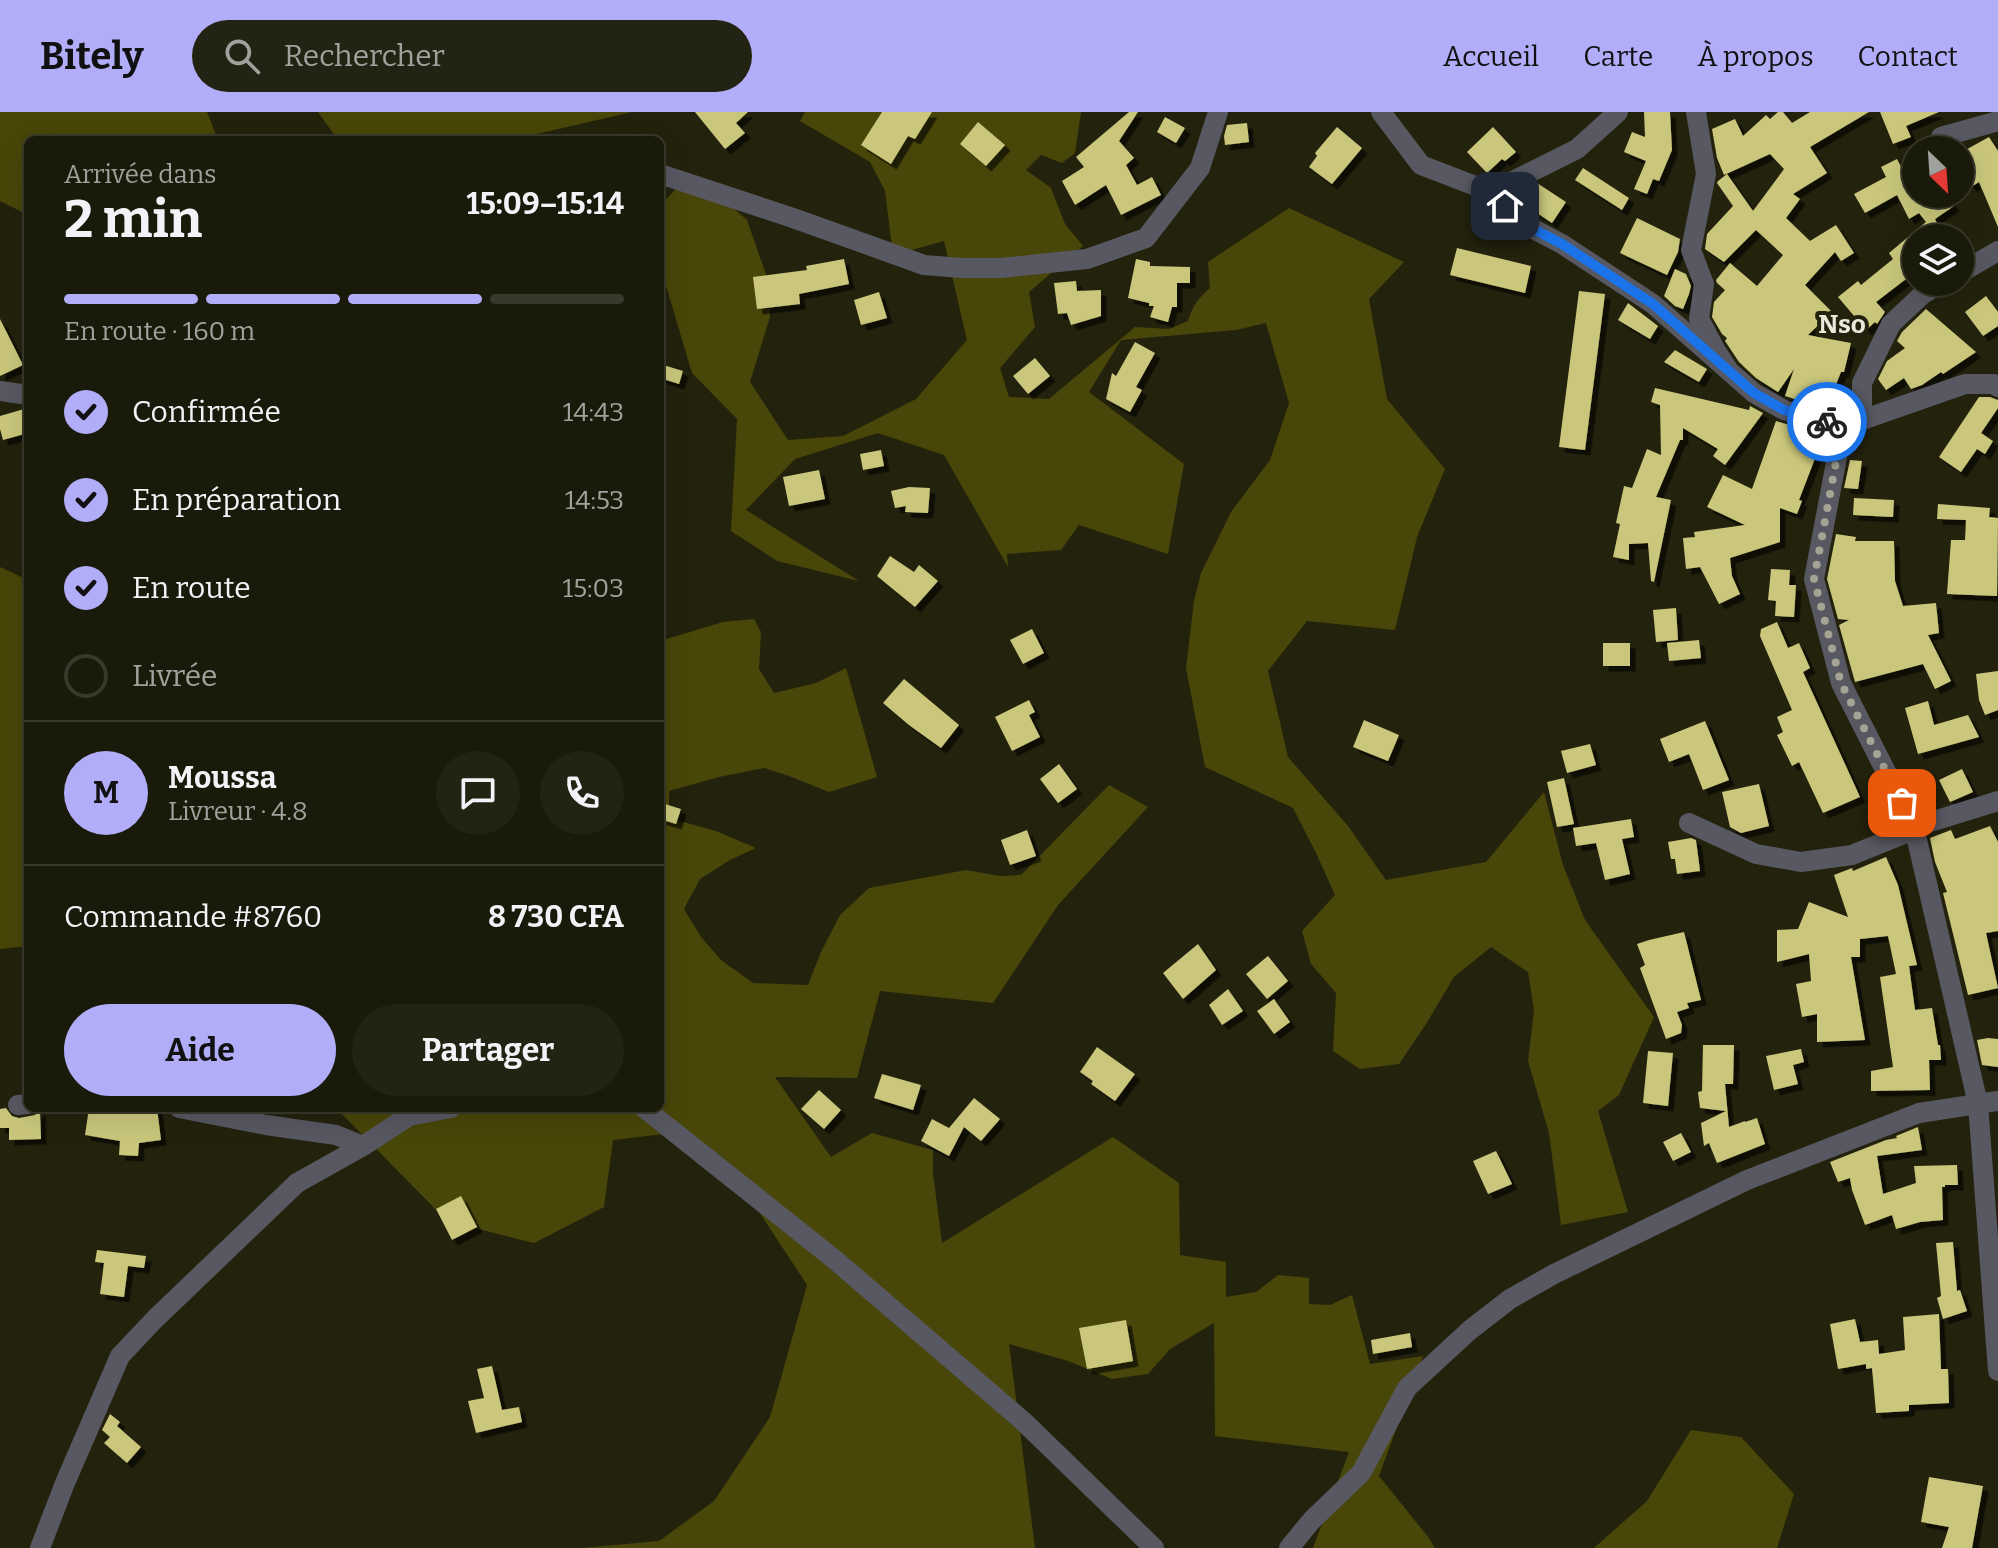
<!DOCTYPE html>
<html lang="fr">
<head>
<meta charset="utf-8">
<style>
  :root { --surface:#1a1a0a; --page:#232313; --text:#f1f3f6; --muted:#9fa19c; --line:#38382b; --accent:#b2adf9 }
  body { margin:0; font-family:Bitter,serif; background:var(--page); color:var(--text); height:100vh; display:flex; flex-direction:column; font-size:30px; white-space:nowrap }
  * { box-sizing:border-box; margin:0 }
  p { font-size:26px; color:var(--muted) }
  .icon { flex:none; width:44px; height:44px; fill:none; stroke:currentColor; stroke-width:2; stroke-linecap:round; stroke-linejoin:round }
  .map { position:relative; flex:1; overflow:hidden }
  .panel { position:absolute; left:24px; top:24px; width:640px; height:976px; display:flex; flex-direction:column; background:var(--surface); border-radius:12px; box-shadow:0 8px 32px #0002,0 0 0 2px var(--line) }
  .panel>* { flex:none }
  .needle { width:52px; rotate:155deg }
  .controls { position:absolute; left:1902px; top:24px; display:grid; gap:16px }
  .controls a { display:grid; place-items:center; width:72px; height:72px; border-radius:50%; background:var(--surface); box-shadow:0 8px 32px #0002,0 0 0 2px var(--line); font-size:40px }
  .pin { position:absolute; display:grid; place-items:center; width:68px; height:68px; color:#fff; margin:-34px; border-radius:16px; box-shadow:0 4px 12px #0006 }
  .courier { position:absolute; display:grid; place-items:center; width:80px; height:80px; margin:-40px; border:6px solid #1a73e8; border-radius:50%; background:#fff; color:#222; box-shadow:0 2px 10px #0007 }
  .summary em { font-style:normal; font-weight:700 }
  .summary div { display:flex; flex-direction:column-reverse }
  .summary { display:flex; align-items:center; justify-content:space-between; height:136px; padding:0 40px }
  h1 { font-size:52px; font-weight:700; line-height:60px }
  .bar { display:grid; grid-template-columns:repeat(4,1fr); gap:12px 8px; align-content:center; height:96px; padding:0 40px }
  .bar i { height:10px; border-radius:6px; background:var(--line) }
  .bar .on { background:var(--accent) }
  .bar p { grid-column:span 4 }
  .line { display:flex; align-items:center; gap:20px; padding:0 40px; border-top:2px solid var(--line) }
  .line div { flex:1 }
  .round { display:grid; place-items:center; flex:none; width:84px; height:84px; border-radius:42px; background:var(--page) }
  ol { padding:0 40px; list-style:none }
  li { display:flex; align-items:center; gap:24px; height:88px }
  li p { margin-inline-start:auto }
  li .icon { padding:8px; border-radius:50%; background:var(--accent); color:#111; stroke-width:4 }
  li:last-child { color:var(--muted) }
  li i { width:44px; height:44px; border:4px solid var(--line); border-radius:50% }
  .primary-button { display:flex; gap:16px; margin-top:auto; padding:16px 40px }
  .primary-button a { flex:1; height:92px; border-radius:48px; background:var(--accent); color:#111; font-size:32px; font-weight:700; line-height:92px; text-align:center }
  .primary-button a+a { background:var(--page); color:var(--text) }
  header { display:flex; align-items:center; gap:48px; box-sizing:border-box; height:112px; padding:0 40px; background:var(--accent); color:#111 }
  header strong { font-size:38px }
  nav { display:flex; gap:44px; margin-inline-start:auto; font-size:28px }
  .search { width:560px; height:72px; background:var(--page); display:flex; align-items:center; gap:20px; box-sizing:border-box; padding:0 28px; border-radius:44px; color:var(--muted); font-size:30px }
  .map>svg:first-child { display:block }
  .green { fill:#494609 }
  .building { fill:#cac77c; filter:url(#shadow) }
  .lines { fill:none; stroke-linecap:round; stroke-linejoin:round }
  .minor { stroke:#585862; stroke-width:20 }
  .done { stroke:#a4a394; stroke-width:8; stroke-dasharray:0 14.4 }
  .route { stroke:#1a73e8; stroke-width:10 }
  .labels { text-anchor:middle; stroke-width:8; stroke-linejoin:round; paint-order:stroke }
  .quarter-label { font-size:26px; font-weight:bold; fill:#eae9dc; stroke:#23220d }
</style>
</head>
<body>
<header>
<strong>Bitely</strong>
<div class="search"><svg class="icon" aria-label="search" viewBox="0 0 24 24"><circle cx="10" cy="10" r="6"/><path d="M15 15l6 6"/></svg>Rechercher</div>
<nav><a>Accueil</a><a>Carte</a><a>À propos</a><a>Contact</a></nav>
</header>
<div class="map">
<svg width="1998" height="1436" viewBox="0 0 1998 1436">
  <defs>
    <filter id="shadow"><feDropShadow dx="5.5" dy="5.5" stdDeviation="0" flood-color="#0009"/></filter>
  </defs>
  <rect width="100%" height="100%" fill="#23220d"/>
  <path class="green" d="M0,0H207L218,28H28V103L0,89Z
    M318,0H632L511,28H338Z
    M805,0H1081L1075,41L1062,51L1041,43L1026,58L1051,76L1065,112L1083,134L1029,180L1035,215L1000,256L1009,285L1049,287L1135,215L1169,217L1188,209C1192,195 1198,186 1210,176L1208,150L1289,96L1404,150L1369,187L1387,287L1445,357L1417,425L1395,518L1307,509L1268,559L1288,645L1348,714L1386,768L1486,750L1544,680L1563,753L1585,808L1654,905L1619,983L1598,999L1628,1100L1561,1113L1549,1021L1528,949L1534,898L1528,860L1491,835L1454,865L1426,912L1399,952L1360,957L1333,939L1336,881L1311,852L1302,819L1335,783L1316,741L1293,696L1205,655L1186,556L1194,489L1201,461L1231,400L1270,348L1289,291L1266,211L1236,218L1121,228L1089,280L1184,352L1168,442L1079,413L1061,438L1007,442L1008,455L944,343L878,321L795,347L746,398L859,469L777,449L731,419L737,307L692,261L667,177L660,161V94L684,68L720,84L747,108L769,171L770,205L750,270L788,328L843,324L916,287L967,228L944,129L893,143L885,79L870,50L800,9Z
    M0,455L28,468V834L0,837Z
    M754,507L761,520L759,557L774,581L816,571L846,556L877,665L829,680L789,664L764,656L719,665L669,679V706L716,719L756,736L730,748L700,767L684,797L701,825L721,848L753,871L808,873L821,840L840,803L869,776L966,758L1000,764L1021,763L1109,673L1148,695L1058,793L993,891L880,879L857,966L775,965L831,1045L872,1021L933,1038V1061L942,1131L1113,1025L1179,1071L1180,1143L1226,1150V1185L1256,1180L1278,1163L1309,1166V1192L1330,1193L1352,1183L1370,1252L1423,1244L1379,1364L1429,1426L1435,1436H1313L1349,1340L1215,1324L1214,1211L1170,1237L1148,1262L1112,1267L1068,1249L1009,1232L1035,1436H582L659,1429L714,1389L770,1305L807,1173L739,1069L673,1021L613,1028L604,1095L534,1131L447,1109L336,996H660V529L723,510Z
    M1691,1318L1741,1325L1794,1382L1777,1436H1594L1647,1389Z"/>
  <path class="building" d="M695,0H748L736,11L745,21L725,37Z
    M882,0H932L915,27L908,24L891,52L861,33Z
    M1129,0H1138L1119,29L1134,46L1126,53L1137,73L1152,65L1161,83L1121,103L1106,73L1075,93L1062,69L1084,55L1076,45Z
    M1644,0H1670L1672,38L1659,69L1653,67L1647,82L1634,77L1646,49L1624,40L1632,20L1645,25Z
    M1778,0H1783L1792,11L1810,0H1869L1810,35L1827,61L1793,82L1800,87L1786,106L1810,129L1836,113L1854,141L1841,149L1835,140L1805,173L1832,200L1808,223L1851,231L1844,260H1841L1826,297L1785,284L1794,257L1778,280L1756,266L1739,250L1725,229L1727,226L1722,222L1712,205L1714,190L1725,178L1717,171L1716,168L1730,151L1757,174L1783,143L1756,118L1724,150L1705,137L1707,122L1733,94L1717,71L1718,69L1727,62L1753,99L1784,57L1770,42L1724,63L1717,46L1712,17L1735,7L1743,24L1766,3L1770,7Z
    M1880,0H1939L1906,14L1911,25L1893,32Z
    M1165,5L1185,16L1176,31L1157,20Z
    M978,10L1005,33L986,54L960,32Z
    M1247,11L1249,30L1225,33L1224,24L1227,13Z
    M1337,15L1362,36L1332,72L1309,55L1317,44L1315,41Z
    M1493,15L1516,40L1505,49L1502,47L1487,61L1467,40Z
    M1989,25L1998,39V115L1979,70L1971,75L1960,55V41Z
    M1897,47L1911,74L1916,71V82H1923L1928,92L1946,82L1954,94L1935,107L1941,119L1937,121L1940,126H1916V163L1907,168L1906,167L1876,190L1885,200L1877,212L1875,210L1866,218L1838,185L1858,169L1861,173L1893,147L1889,141L1926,110L1919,101L1909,107L1897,83L1865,101L1854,82L1886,65L1881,55Z
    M1583,56L1629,86L1622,98L1575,68Z
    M1537,71L1566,90L1552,111L1513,85Z
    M1637,106L1680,127L1678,140L1667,163L1620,141Z
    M1457,136L1531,154L1525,181L1450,163Z
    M844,147L849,172L799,182L800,192L757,197L753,165L807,158L806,154Z
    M1136,147L1150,150V154L1190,155V171H1177V195H1172L1168,210L1150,205L1154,194H1149V191L1128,186Z
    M1675,157L1686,162L1691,174L1689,182L1683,197L1675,194L1664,184Z
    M1076,169L1077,179L1101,178V204L1071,213L1067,201L1058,202L1054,171Z
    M1579,179L1605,182L1585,338L1559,335Z
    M879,180L887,206L861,213L854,188Z
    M1986,184L1998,200V214L1983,224L1965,200Z
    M1628,191L1658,214L1650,227L1618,208Z
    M1926,197L1976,240L1943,262L1941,260L1922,273L1911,277L1904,266L1886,278L1878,267L1887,249L1905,236L1897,229L1902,220Z
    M0,207L23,253L0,264Z
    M1135,230L1155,241L1136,275L1142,278L1130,300L1106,287L1112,261L1116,264Z
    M1675,238L1707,257L1699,270L1664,250Z
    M1035,246L1050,264L1028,282L1013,264Z
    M660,252L683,259L679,272L660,266Z
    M1655,276L1749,298L1750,294L1763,301L1725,353L1713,344L1718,337L1683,316V328H1680L1656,385L1671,388L1654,470L1651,469L1648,431L1629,432V448L1613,445L1620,412L1616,411L1624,374L1632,376L1647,337L1661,343L1660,293L1651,290Z
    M1979,285H1990L1998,288V296L1981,321L1993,329L1985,342L1977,337L1961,360L1939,345Z
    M24,297L28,312V321L3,328L0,317V304Z
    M1776,309L1824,323L1799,388L1802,389L1797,402L1780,396V430L1730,446L1732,464L1740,482L1719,492L1700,455L1686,457L1683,426L1695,425L1694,420L1745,413L1707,395L1723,363L1752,377Z
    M881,338L884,354L863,358L860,342Z
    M1850,348L1862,349L1858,377L1844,376Z
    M819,358L825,387L789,394L783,365Z
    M909,375L930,376L928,401L905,400L906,394L895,396L891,379Z
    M1854,386L1894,388L1893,405L1853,403Z
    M1938,392L1990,396L1989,405L1998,406L1997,484L1947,482L1951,428H1965L1966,408L1937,407Z
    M1836,422L1856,425L1855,429H1894L1895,469L1903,494L1936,491L1939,521L1928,523L1951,569L1935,577L1923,552L1855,570L1839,513L1849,508L1838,507L1827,467Z
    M890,444L914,460L919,453L938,469L915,495L877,464Z
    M1771,457L1790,458L1789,473H1796L1794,505L1775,504L1776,489L1768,488Z
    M1676,496L1678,528L1656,530L1653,498Z
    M1777,510L1788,536L1799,531L1810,556L1803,560L1860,685L1823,701L1799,650L1792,654L1777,623L1783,620L1777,605L1792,598L1760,524L1761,517Z
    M1032,517L1044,541L1023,552L1010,528Z
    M1699,528L1701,546L1669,549L1667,531Z
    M1603,531H1630V554H1603Z
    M1998,559V598L1985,603L1979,588L1976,562Z
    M904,567L959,613L941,636L909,613L883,591Z
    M1029,588L1035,600L1029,603L1040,625L1012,639L995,605Z
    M1928,589L1934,613L1968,603L1979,625L1918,642L1905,596Z
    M1364,608L1399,623L1388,649L1353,635Z
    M1705,609L1729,668L1703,678L1689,642L1669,650L1660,627Z
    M1590,632L1596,653L1567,661L1561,639Z
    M1059,652L1077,677L1058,691L1040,667Z
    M1962,657L1973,680L1950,690L1939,668Z
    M1564,666L1574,712L1557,715L1547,670Z
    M1759,672L1769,714L1741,721L1730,715L1722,680Z
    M665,692L681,697L676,712L660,707Z
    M1631,707L1634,725L1622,727L1630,762L1605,768L1596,731L1576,734L1573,716Z
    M1990,714L1998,730V819L1986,821L1998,876L1968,883L1943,781L1947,780L1935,750L1930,726L1951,718L1955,727Z
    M1027,718L1036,744L1010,753L1001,728Z
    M1691,726L1696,728L1700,759L1677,762L1675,747H1671L1668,730Z
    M1886,745L1898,773L1917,853L1909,854L1915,898L1932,896L1938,933H1940L1941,948H1929L1930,978L1871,979V959L1893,955L1880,865L1896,862L1888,824L1860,827V845H1851L1865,928L1817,930V902L1802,905L1796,872L1811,869L1809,842L1777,850V818L1798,817L1809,790L1848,805L1834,763L1852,756L1853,759Z
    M1684,820L1701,888L1687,891L1689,896L1677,900L1682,913L1681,921L1666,927L1640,856L1645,853L1637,832L1649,828Z
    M1198,832L1216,858L1183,887L1163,861Z
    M1268,844L1288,869L1267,887L1246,862Z
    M1228,877L1243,899L1222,913L1209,893Z
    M1274,887L1290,910L1274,922L1257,899Z
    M1988,926L1998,927V955L1982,953L1977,928Z
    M1703,933H1734L1733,972H1725L1729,1015L1745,1009V1010L1757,1006L1765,1032L1717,1051L1709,1031L1704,1034L1701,1011L1726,999L1700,996L1698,980L1702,979Z
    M1097,935L1135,962L1115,989L1091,972L1093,969L1080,960Z
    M1801,937L1804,950L1793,953L1798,972L1774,978L1766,944Z
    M1648,939L1673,941L1668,994L1643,991Z
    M882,962L921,973L913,998L874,986Z
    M819,978L841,998L824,1017L801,997Z
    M974,986L1000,1007L981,1029L964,1015L949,1044L921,1029L932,1007L949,1016Z
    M6,996L12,1004L19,1006L35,1003L40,997L41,1027L9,1028V1016H0V997Z
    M89,996H115L134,999L157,996L161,1028L139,1031L138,1044L119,1043L120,1029L85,1023Z
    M1918,1015L1922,1038L1877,1044L1883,1082L1916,1071L1914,1054L1957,1053L1958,1073H1945V1075H1942L1943,1108L1920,1110L1896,1117L1892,1103L1865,1113L1852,1078L1850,1066L1838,1070L1830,1050L1886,1028L1897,1026L1896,1024Z
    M1681,1021L1691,1040L1673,1049L1663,1030Z
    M1496,1039L1512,1072L1488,1082L1473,1049Z
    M461,1084L477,1115L452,1128L436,1097Z
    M1953,1130L1957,1179L1960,1178L1967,1199L1943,1207L1937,1186L1941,1184L1936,1131Z
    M97,1138L146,1144L144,1156L128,1154L124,1185L100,1182L104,1151L95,1150Z
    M1939,1202L1941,1257H1948L1949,1291L1909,1293V1299L1876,1301L1872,1256L1866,1257V1252L1838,1257L1830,1212L1855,1207L1860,1230L1878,1228L1879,1242L1905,1238L1903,1205Z
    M1126,1208L1133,1249L1087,1257L1079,1216Z
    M1410,1221L1412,1235L1373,1242L1371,1228Z
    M492,1254L502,1298L519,1295L522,1310L476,1321L468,1289L484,1286L477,1257Z
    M110,1302L120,1310L117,1314L141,1335L127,1351L104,1331L110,1325L102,1318Z
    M1929,1365L1983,1374L1972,1436H1942L1949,1415L1921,1410Z"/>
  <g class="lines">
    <path class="minor" d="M1381,0L1421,53L1491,80L1518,109L1562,132L1653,192L1729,259
      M1696,0L1706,62L1691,138L1704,172L1699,207L1716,239L1729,259L1754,281L1784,298L1816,308L1843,313
      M1941,25L1998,9
      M660,62L793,106L924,153L962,156H1001L1087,147L1146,126L1200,56L1218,0
      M1491,80L1577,37L1618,0
      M1960,161L1998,139
      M1943,170L1923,182L1891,212L1862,271V308L1843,313L1814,467L1841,571L1914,715L1978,992L1998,1259
      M0,279L28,283
      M1862,308L1965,272H1994L1998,275
      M1689,711L1756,742L1801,750L1852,743L1906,721L1914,715L1998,689
      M18,993L28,992
      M179,996L266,1013L336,1023L363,1034
      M644,996L834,1147L1023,1309L1154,1436
      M40,1436L65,1371L120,1244L155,1207L297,1071L363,1034L409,1004L451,996
      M1289,1436L1312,1408L1361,1361L1407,1276L1470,1218L1510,1187L1554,1162L1747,1068L1919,1001L1998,989"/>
  </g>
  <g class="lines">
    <path class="done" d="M1827,310L1843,313L1814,467L1841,571L1902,691"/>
    <path class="route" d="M1505,94L1518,109L1562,132L1653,192L1754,281L1784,298L1827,310"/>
  </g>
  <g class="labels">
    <g class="quarter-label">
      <text x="1842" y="221">Nso</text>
    </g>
  </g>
</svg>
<div class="controls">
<a><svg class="needle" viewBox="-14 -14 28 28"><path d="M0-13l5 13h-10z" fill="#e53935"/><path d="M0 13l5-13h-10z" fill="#9fa19c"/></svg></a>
<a><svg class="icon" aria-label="layers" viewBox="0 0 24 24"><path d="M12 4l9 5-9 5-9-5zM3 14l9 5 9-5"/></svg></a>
</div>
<div class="pin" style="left:1902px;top:691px;background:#ea580c"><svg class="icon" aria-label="bag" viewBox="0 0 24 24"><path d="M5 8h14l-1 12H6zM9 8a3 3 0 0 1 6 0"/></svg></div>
<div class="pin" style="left:1505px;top:94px;background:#1f2937"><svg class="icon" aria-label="home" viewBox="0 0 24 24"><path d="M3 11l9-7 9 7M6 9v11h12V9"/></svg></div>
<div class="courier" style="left:1827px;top:310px"><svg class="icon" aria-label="bike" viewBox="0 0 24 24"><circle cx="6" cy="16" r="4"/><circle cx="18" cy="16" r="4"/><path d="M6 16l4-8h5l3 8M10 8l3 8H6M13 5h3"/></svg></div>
<section class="panel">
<div class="summary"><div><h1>2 min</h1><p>Arrivée dans</p></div><em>15:09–15:14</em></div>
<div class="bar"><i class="on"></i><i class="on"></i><i class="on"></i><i></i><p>En route · 160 m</p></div>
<ol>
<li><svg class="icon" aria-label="check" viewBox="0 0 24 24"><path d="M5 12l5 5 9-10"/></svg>Confirmée<p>14:43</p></li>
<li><svg class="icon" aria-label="check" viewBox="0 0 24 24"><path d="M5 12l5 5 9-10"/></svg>En préparation<p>14:53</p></li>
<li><svg class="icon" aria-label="check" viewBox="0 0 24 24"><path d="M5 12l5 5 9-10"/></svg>En route<p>15:03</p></li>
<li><i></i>Livrée</li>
</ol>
<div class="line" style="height:144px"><b class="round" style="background:var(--accent);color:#111">M</b><div><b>Moussa</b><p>Livreur · 4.8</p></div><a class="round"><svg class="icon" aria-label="chat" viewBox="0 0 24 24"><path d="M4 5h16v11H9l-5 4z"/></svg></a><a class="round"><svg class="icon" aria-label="phone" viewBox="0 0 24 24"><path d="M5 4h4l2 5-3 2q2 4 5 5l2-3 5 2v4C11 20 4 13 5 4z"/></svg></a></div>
<div class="line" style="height:104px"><div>Commande #8760</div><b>8 730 CFA</b></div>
<div class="primary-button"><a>Aide</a><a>Partager</a></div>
</section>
</div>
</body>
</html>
